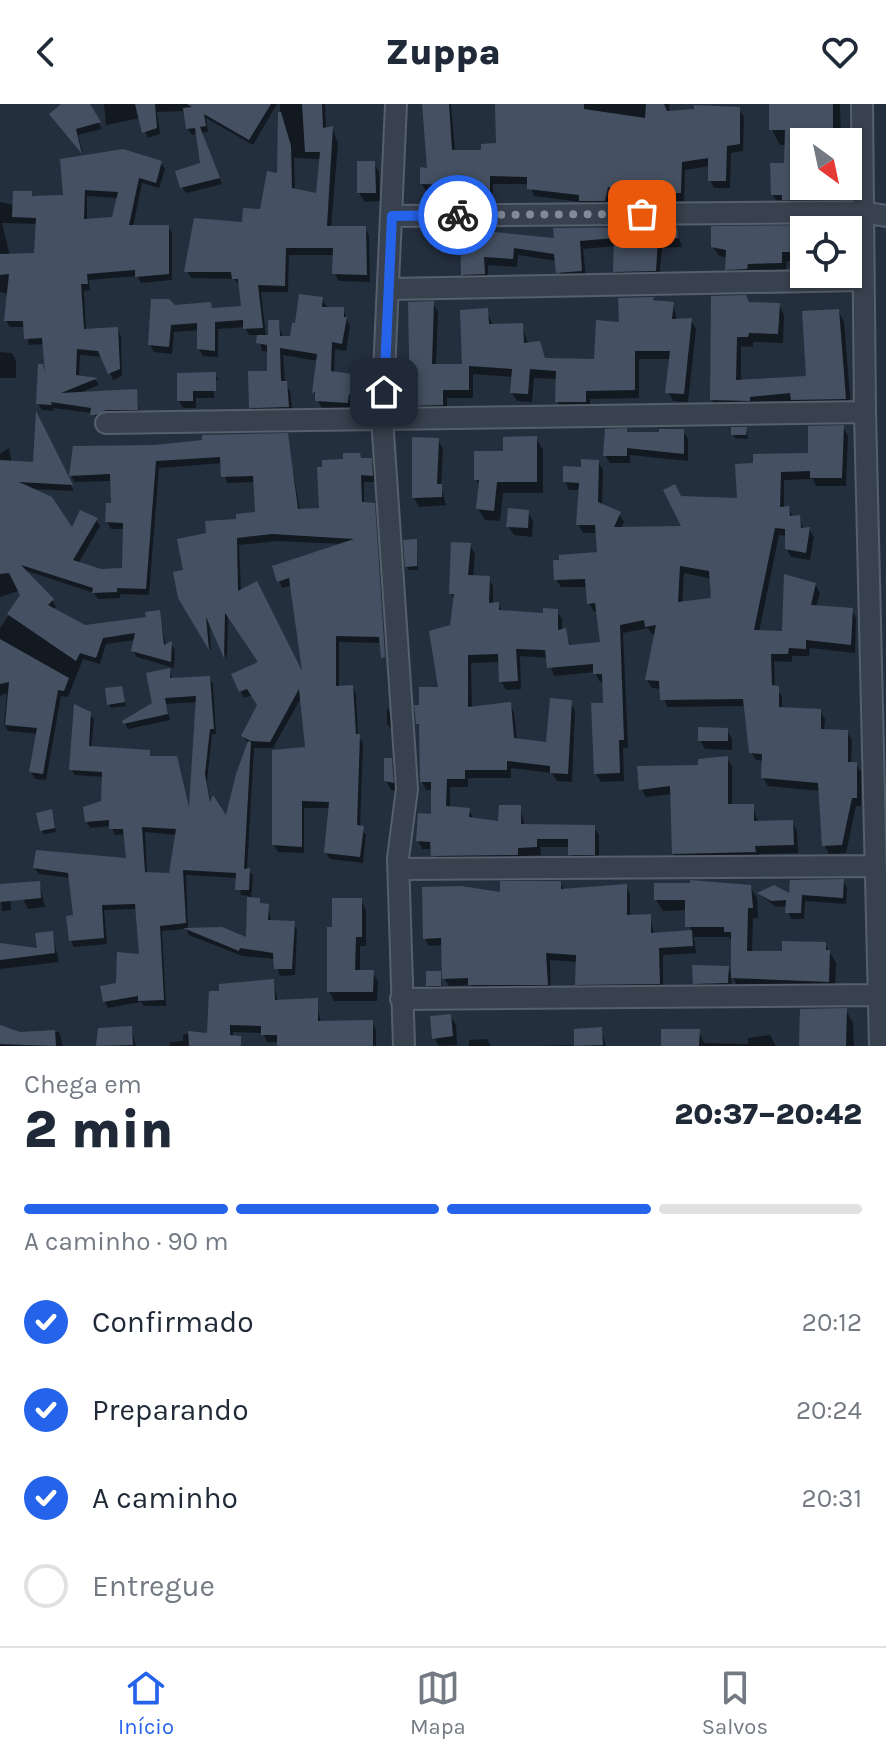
<!DOCTYPE html>
<html lang="pt">
<head>
<meta charset="utf-8">
<style>
  :root { --surface:#fff; --page:#f2f2f3; --text:#1f2937; --muted:#747a83; --line:#e0e1e3; --accent:#2563eb }
  body { margin:0; font-family:Karla,sans-serif; background:var(--page); color:var(--text); height:100vh; display:flex; flex-direction:column; font-size:30px; white-space:nowrap }
  * { box-sizing:border-box; margin:0 }
  p { font-size:26px; color:var(--muted) }
  .icon { flex:none; width:44px; height:44px; fill:none; stroke:currentColor; stroke-width:2; stroke-linecap:round; stroke-linejoin:round }
  .map { position:relative; height:942px; overflow:hidden }
  .side { display:flex; flex-direction:column; background:var(--surface); flex:1 }
  .side>* { flex:none }
  .needle { width:52px; rotate:147deg }
  .tools { position:absolute; left:790px; top:24px; display:grid; gap:16px }
  .tools a { display:grid; place-items:center; width:72px; height:72px; border-radius:0px; background:var(--surface); box-shadow:0 2px 6px #0004; font-size:40px }
  .pin { position:absolute; display:grid; place-items:center; width:68px; height:68px; color:#fff; margin:-34px; border-radius:16px; box-shadow:0 4px 12px #0006 }
  .courier { position:absolute; display:grid; place-items:center; width:80px; height:80px; margin:-40px; border:6px solid #2563eb; border-radius:50%; background:#fff; color:#222; box-shadow:0 2px 10px #0007 }
  .head em { font-style:normal; font-weight:800 }
  .head div { display:flex; flex-direction:column-reverse }
  .head { display:flex; align-items:center; justify-content:space-between; height:136px; padding:0 24px }
  h1 { font-size:52px; font-weight:800; line-height:60px }
  .bar { display:grid; grid-template-columns:repeat(4,1fr); gap:12px 8px; align-content:center; height:96px; padding:0 24px }
  .bar i { height:10px; border-radius:6px; background:var(--line) }
  .bar .current { background:var(--accent) }
  .bar p { grid-column:span 4 }
  ol { padding:0 24px; list-style:none }
  li { display:flex; align-items:center; gap:24px; height:88px }
  li p { margin-inline-start:auto }
  li .icon { padding:8px; border-radius:50%; background:var(--accent); color:#fff; stroke-width:4 }
  li:last-child { color:var(--muted) }
  li i { width:44px; height:44px; border:4px solid var(--line); border-radius:50% }
  header { display:flex; justify-content:space-between; align-items:center; height:104px; padding:0 24px; background:var(--surface); font-size:36px; font-weight:800 }
  .menu { display:flex; justify-content:space-around; align-items:center; height:112px; border-top:2px solid var(--line); background:var(--surface); font-size:22px; color:var(--muted) }
  .menu a { display:grid; justify-items:center; gap:4px }
  .menu .current { color:var(--accent) }
  .map>svg:first-child { display:block }
  .shadow { fill:#0007; fill-rule:evenodd }
  .building { fill:#455162; fill-rule:evenodd }
  .lines { fill:none; stroke-linecap:round; stroke-linejoin:round }
  .minor-casing { stroke:#565f6c; stroke-width:24 }
  .minor { stroke:#38414e; stroke-width:20 }
  .done { stroke:#828b98; stroke-width:8; stroke-dasharray:0 14.4 }
  .route { stroke:#2563eb; stroke-width:10 }
</style>
</head>
<body>
<header><svg class="icon" aria-label="back" viewBox="0 0 24 24"><path d="M15 5l-7 7 7 7"/></svg>Zuppa<svg class="icon" aria-label="heart" viewBox="0 0 24 24"><path d="M12 20l-8-8c-3-5 5-10 8-4 3-6 11-1 8 4z"/></svg></header>
<div class="map">
<svg width="886" height="942" viewBox="0 0 886 942">
  <rect width="100%" height="100%" fill="#242f3e"/>
  <path class="shadow" d="M64,0H88L102,25L78,31L83,49L55,16Z
    M104,0H277L253,41L206,14L208,28L201,29L222,80L186,89L182,83L202,60L198,29L192,31L188,25L185,7L157,8L160,30L148,34L140,14L106,21Z
    M280,0H325L326,25L332,24L338,39L331,124H365L369,131L370,178L339,177L334,169L335,151H289L288,188H261L266,233H270L278,218L283,234H291L322,195L327,203L343,205L350,223L346,247L335,245L334,270L357,273L362,281L360,298L353,297L352,307L322,305L314,288L318,257L283,251L285,279L290,287L293,311H256L251,303L269,269V248L262,247L259,231H249L245,223L218,225V253L203,252L199,245V226L174,228L172,250L154,248L150,241L174,203L210,200L214,206L244,204L241,182L234,175L191,174L187,167L262,107L279,71ZM294,54L321,55L318,91L295,87Z
    M424,0H451L455,48H484L498,41L497,0H669L670,9L739,5L744,13L743,47L731,49L730,84H714L710,76V62L685,66L684,97L646,99L612,90L608,104L585,105L581,98L534,92L529,80H493V95H477V106L459,104L454,88L426,87L422,80L429,66Z
    M771,0H840L841,38H804V82H840L841,110L781,106L773,91L786,61L787,41H780L772,26Z
    M62,56L161,59L165,65L159,84L142,79L133,123H168L172,129V176L141,179L137,172L89,176L90,186L84,187L86,227L117,225L121,232L122,272L113,276L103,253L80,251L79,273L96,276L99,281L79,289L136,287L140,311L100,317L92,309L53,304L54,307L42,306L38,300L42,262L47,271L45,240L29,241L25,223H10L6,217L9,190L0,188V98L15,101L31,89L34,94L65,93ZM87,92L118,94L114,115L87,117ZM2,119L38,120L36,151L10,152Z
    M374,59L379,68L380,97L365,98L359,89Z
    M832,123L833,126H804V169L800,157H787L786,168L732,174L727,165L728,154L719,152L713,143V124Z
    M676,125L682,143L662,144L659,175L620,176L615,167L616,142L583,145L586,175L563,177L557,157L518,151L517,163L488,161V178L468,179L463,170L495,130L557,136Z
    M653,195L673,200L677,217L691,216L696,225L688,298L673,297L668,288L671,255H639V294L590,295V306H562L557,297V275L534,274L532,298L517,297L512,289L513,273L473,270V294H447V309L417,310L412,301L433,199L438,208L436,262H464L487,207L493,222L522,221L528,240L539,239L546,256L596,257L621,220Z
    M748,199L779,201L784,211L783,239L753,238V243L741,242V278L808,274L838,207L844,217L851,305L798,306L795,299L717,305L712,295Z
    M0,248L12,249L16,257V274H0Z
    M215,270L218,276H214V294H196V304H183L179,297Z
    M843,323L848,332L846,382H816L813,375L784,376V404H788L794,414L799,413L804,426L809,425L814,433L810,456L791,453L787,445V432L779,431L759,528L784,529L815,480L820,489L816,503L851,506L856,514L855,549L810,544L809,552H792V558L774,557L775,584L782,592V605L820,607L825,615L824,627L847,628L852,636L851,660H856L861,668V702H856L846,749L829,750L824,741L821,687L768,682L763,674V657L756,656L751,648L746,602L667,603L661,585L652,584L647,576L657,529L652,530L648,524L623,529L628,644H623L624,677L601,678L596,670L605,601L604,578H600L595,568L554,572L548,554L520,552L521,585L506,586L501,577L500,558L471,559L472,605L510,600L514,609L517,637L547,641L570,598L575,607L572,678L557,677L552,669L511,664V674H468V683H450V704L469,706L474,716L500,719L520,703L525,722L594,723L599,731V759H575L570,743H540L541,751L521,752V759L438,760L433,745H422L418,736L433,713V686H426L422,678L421,625L418,620L440,585L452,523L455,496L451,489L470,441L475,450L473,473L488,474L493,482V500H498L503,509L545,511L557,507L562,515V527H565L571,543L602,540L598,507L594,508L589,499L587,483H561L556,475L599,450L598,429H583L578,420L580,386H569L565,377L598,358L603,366L602,402L619,410L624,418L621,424L684,423L680,394L739,396L737,362L810,351ZM684,469L712,475L713,496L682,500Z
    M746,325L748,335L735,334L733,330Z
    M683,327L688,335V357L630,351V359H610L605,351L661,331Z
    M287,331L300,407L321,405L345,357L359,351L362,356H370L374,363L376,378H364V400L382,539L339,538V584L352,583L356,590L358,632L363,639L360,724L366,731L363,759L330,755L326,749L330,704H304V749L278,748L274,741L307,645L302,592L273,644H254L247,766L253,771L251,795L268,802L271,818L293,819L297,826L295,871L280,872L275,855L242,852L189,831L186,825L162,827L166,902H144L141,898L108,904L105,898L141,852L138,805L104,806L107,840L74,843L71,837L75,813L71,774L39,770L35,764L128,756L126,730L115,731L111,722L90,724L87,718L103,698V673L75,671L71,665L90,610L94,616L91,645L149,648L152,654H175L190,705L198,598L166,600L170,616L128,625L124,617L155,600L169,566L172,576L209,574L213,580L216,630H212L207,678L211,700L227,716L249,640L243,632L259,602L253,591L244,594L233,571L260,559L228,511L227,555L209,515L211,546L179,493L186,468L208,431L257,409L255,378L227,379L222,359L159,364L149,491L120,490V494L98,495L94,489L24,466L52,496L56,503L53,506L85,523L148,515L159,508L166,542L171,540L175,546L174,564L137,553L133,547L135,536L106,540L100,560L83,555L68,593L61,592L46,676L35,675L31,668L38,630L8,627L4,620L7,589L0,592V524L27,484L0,493V350L9,344L12,359L35,360L56,352L74,387L29,385L72,427L96,416L100,422L78,460L100,467L124,466L125,425H111L107,418L113,401L112,377L74,378L71,371L154,343ZM277,437L343,440L279,477L283,484L292,481L305,580L241,488L239,441ZM145,728L177,731L170,771L147,770ZM186,771L238,774L241,791L249,792L248,836L188,826Z
    M536,334L543,346V389H503L500,417L485,416L478,405L480,383L476,375L505,349Z
    M438,336L443,345L441,383L446,401L419,403L414,394Z
    M528,408L533,417L532,433L514,431L508,422Z
    M416,437L418,466H409L407,463Z
    M121,584L126,602L111,604L109,601Z
    M387,603L393,613L394,629L387,620Z
    M727,626L732,635V646L705,645L700,636Z
    M727,654L732,662V702H753L758,719L792,718L797,727L798,749L759,750V756L679,758L674,750L672,690L646,693L641,685Z
    M391,656L396,665L397,687L391,686L386,676Z
    M53,711L56,728L44,730L42,727Z
    M843,777L847,784L846,800L805,797L804,815H791L787,802L776,803L760,790L791,793Z
    M39,779L45,803L28,805L23,795Z
    M560,779L565,787L626,782L630,790V813L650,812L654,831L691,828L687,806L663,807L656,796L750,783L757,794L758,814H753L752,849H784L825,840L836,859L835,889L739,885L732,872L731,886L699,884L695,877L728,864L733,873V840L729,833H694L696,849L663,851V887L582,888L577,880L578,858L550,856L551,888H475L471,881L449,882L444,874L443,841L429,842L425,835L502,791Z
    M0,789L10,792L11,806L2,807Z
    M361,796L366,806V842H360V868H372L378,877L377,897H334L329,887L334,825Z
    M52,829L59,858L0,865V841L39,846Z
    M440,869L442,885H431L428,881Z
    M273,877L278,898L316,896L321,919L372,918L376,926V942H279V938H267L263,929L233,928L234,942H170V938L183,937V931L189,929L209,931Z
    M846,906L853,919L854,942H800Z
    M450,912L456,921L457,941L439,942L434,934Z
    M0,924L19,930L59,928L63,942H0Z
    M131,924L136,942H98L100,926Z
    M601,925L606,942H533L576,941Z
    M698,927L704,939L748,940V934L770,931L776,942H663Z
    M487,935L491,942H469V936Z"/>
  <path class="building" d="M61,0H90L101,18L76,25L82,50L49,10Z
    M135,0H155L157,24L142,29Z
    M187,0H271L249,36L204,10L206,22L200,23L220,74L180,84L175,67L200,59L195,24L186,25L183,4L192,3Z
    M302,0H322L323,24L333,22L327,122H366L367,171L332,170L333,144H286L285,182L258,181L263,224L243,225V216L215,218V247L197,245V219L171,221L169,243L148,241L151,195H169L175,201L211,198L212,204L241,202L238,175H232L231,168H184L194,114L242,118L243,104L260,105L267,67L277,69L278,8H281L291,42L292,84L316,89L320,48H305Z
    M422,0H449L452,46H481V40L496,39L495,0H584V5L645,14L646,0H664L667,7L694,5V1L740,3V40L727,42L726,77H708V54L682,58L681,89L641,91L608,83L605,97H579V91L527,85V73L490,72V88H474V98H460L453,97L452,81L420,80V63L427,64Z
    M769,0H833V38H804V82H833L834,95L782,96V91H771L770,59H784L785,26H769Z
    M123,45L162,57L156,79L139,74L129,121H169V170L135,173V166L87,170L88,180H81L84,225L118,223L120,265L108,270L98,247L77,245L76,271L98,274L61,289L137,285L138,306H106L96,311H90L91,304L51,298L52,301L36,300L38,260H43L45,269L42,234L24,235L23,217H4L9,170L0,171V150L34,149L36,114L12,113L13,87H32V92L63,91L60,55ZM85,86L118,88L112,113L84,115Z
    M357,57H375L376,89H357Z
    M833,121V126H804V148H782V159L748,160L747,165L725,166L726,146L711,143V122Z
    M677,123L678,134L658,136L656,167L613,168L614,134L580,137L582,167L556,169L554,150L514,144L513,155L484,153L485,170L461,171L460,124H494V128L554,134L553,124Z
    M299,190L323,193L322,203H344V213H347L342,240L332,238L331,267L359,271L356,291L349,290L348,299L315,297V288L312,289L317,250L280,244L281,277H287L289,303L249,304L248,267H267V241L256,239L257,231H268V216H279L280,232H290L292,219H295Z
    M746,191L749,198L780,199L778,230L749,229L748,233H737L736,276L806,272L802,207L839,205L846,295L791,296L790,289L750,293V297L710,296L711,192Z
    M654,193L653,196L674,198L672,215L692,214L684,290L665,289L670,247H635V286L586,287V298H555L556,267L530,265L528,290L510,289L512,265L469,262V286H443V301L410,302L408,198L434,197L432,260H462L460,206L488,204L489,220L523,219L524,239L540,237L545,254L594,255L596,216L619,218L618,194Z
    M216,268V287H193V297H177V269Z
    M36,307L73,381L19,378L52,393L72,423L80,406L98,414L73,456L101,465L122,464L123,419L105,418L106,399H111L110,370L69,372L73,342L154,341L202,336V331L288,329L298,405L319,404L317,363H322V356L343,355V349H360L361,354H372L373,372L361,371L362,398L375,399L385,553L381,554L379,533L336,532V582L353,581L356,630H360L357,721L364,722L360,753L324,749L329,698L302,697V743L272,741V646L305,643L299,585L270,638L251,637L241,632L257,601L247,585L239,588L231,570L258,558L225,509L224,554L206,513L209,546L178,494L173,468L183,466L177,435L206,429L205,417L236,415V410L255,408L253,372L221,373L220,353L156,357L146,485L117,484V488L92,489L93,484L21,461L54,495L48,501L85,521L146,513L145,508L160,506L164,541L172,537L171,558L131,547L135,529L103,534L96,554L80,549L76,557L7,510L20,491L9,469L0,470V356L33,358ZM272,430L354,435L272,462L277,478L289,474L302,567L257,477L238,487L237,434Z
    M844,321L842,374H810V367L781,368L780,403L789,402L790,412L800,411L801,424L810,423L806,449L785,445V425L775,424L754,526L782,527L784,470L816,479L811,501L853,504L851,541L806,536V545L789,544L788,550H771L772,581L779,582V603L821,605V625L848,626V658H857V694H852L842,741L822,742L818,679L761,674L762,650L749,649L743,595L660,596L659,577L645,576L656,521L645,523L644,516L620,521L624,636H619L620,669L594,670L591,599H603L602,570H593V560L547,564L545,546L516,545L518,577L499,578L498,550L468,551V603L511,598L514,634L546,638L550,594L572,596L568,670L550,669V662L507,657V666H465V675H447L446,702L470,704L469,713L498,717L499,701H521V720L595,721V751H568V735H537V743L518,744V751L431,752L430,738L416,737L418,709L431,710V678H420L419,620H416L414,601H419V583H438L429,527L450,521L454,490H449L451,438L471,439L468,471L490,472L489,499L499,498V506L543,509V504L558,505V526L566,524L569,541L600,538L595,499L587,500L585,475L554,476L553,456H559V451L597,448L595,421H576L579,379L563,378V362L581,363V355L599,356L598,398L621,408L614,423L681,422L663,386L675,380L681,392L737,394L735,360L753,359V350L808,349V322ZM680,462L709,467L711,494L678,498Z
    M731,323H747L746,331H731Z
    M627,324V328H659V325H684V350L627,344V352H603L605,325Z
    M537,332V378H497L494,407L476,405L479,376H474V347H503V333Z
    M412,333L439,334L437,380H442V393L412,394Z
    M508,404L529,406L528,424L506,423Z
    M417,435V462L405,463L403,436Z
    M0,535L69,574L64,587L58,586L43,670L29,668L37,624L5,621L9,578L0,580Z
    M170,564V574L210,572L214,625H210L205,670L210,698L213,691L226,711L236,670L248,637L251,638L244,765L250,764L249,786H235L236,769L183,766L186,819L160,822L164,896L138,897V892L103,898L100,882L116,879L117,848L139,850L135,800L102,801L104,834L69,837L66,812L73,811L68,769L33,764L36,746L126,754L123,725H109V716L85,718L83,703L101,697L102,668L69,666L74,600L91,608L89,642L150,646V652H177L189,703L196,592L165,594L168,610L123,620L122,617L152,599L146,569ZM142,723L176,725L169,769L145,768Z
    M122,582L125,598L107,601L105,584Z
    M698,623L728,624V637H698Z
    M728,652V700H754V717L793,716L794,741L755,742L756,748L672,750L670,682L639,686L637,662L698,661V655Z
    M384,654H392L394,679L384,677Z
    M52,705L55,724L40,727L36,709Z
    M844,775L843,794L802,791L801,809H785L786,796L771,797L757,789L774,781L789,789L790,776Z
    M690,776L751,781L753,804H748L747,847H782V837L826,838V846H830L829,878L731,874V828H724V823H685V796H654V779H690Z
    M40,777L41,794L0,798V780Z
    M500,777H561V785L627,780V811L651,810V829L692,826L693,842L659,844L660,880L575,881L576,851L546,849L548,881H468V874L442,875L441,834L423,835L422,783L461,782L500,788Z
    M247,793L260,794V799L269,800L268,816L295,817L292,865H274L273,849L240,844L239,847L183,824L222,823L246,833Z
    M332,794H362V833H356L355,866H374L373,888H327V823H332Z
    M53,827L55,849L0,856V839L37,844L35,829Z
    M692,861L729,862L728,879L693,880Z
    M426,867H441V882H426Z
    M274,875L275,896L318,894V917L373,916V942H277V931H261V922L230,921V931L241,932V942H189L188,927L207,929L209,887H219V880Z
    M847,904L846,942H799L800,905Z
    M451,910L453,932L432,935L430,912Z
    M0,921L20,928L55,926L56,942L0,940Z
    M132,922L133,941L96,942L98,924Z
    M602,923L603,941L574,942V925Z
    M661,925H700L699,942H661Z"/>
  <g class="lines">
    <g class="minor-casing">
      <path id="minor" d="M396,0L382,314L407,685L398,754L404,942
        M862,0L865,308L880,942
        M392,112L862,108L886,112
        M390,185L862,176
        M106,319L865,308
        M399,765L876,762
        M401,895L879,891"/>
    </g>
    <use href="#minor" class="minor"/>
  </g>
  <g class="lines">
    <path class="done" d="M458,111L642,110"/>
    <path class="route" d="M384,288L392,112L458,111"/>
  </g>
</svg>
<div class="tools">
<a><svg class="needle" viewBox="-14 -14 28 28"><path d="M0-13l5 13h-10z" fill="#e53935"/><path d="M0 13l5-13h-10z" fill="#747a83"/></svg></a>
<a><svg class="icon" aria-label="locate" viewBox="0 0 24 24"><circle cx="12" cy="12" r="6"/><path d="M12 2v4M12 18v4M2 12h4M18 12h4"/></svg></a>
</div>
<div class="pin" style="left:642px;top:110px;background:#ea580c"><svg class="icon" aria-label="bag" viewBox="0 0 24 24"><path d="M5 8h14l-1 12H6zM9 8a3 3 0 0 1 6 0"/></svg></div>
<div class="pin" style="left:384px;top:288px;background:#1f2937"><svg class="icon" aria-label="home" viewBox="0 0 24 24"><path d="M3 11l9-7 9 7M6 9v11h12V9"/></svg></div>
<div class="courier" style="left:458px;top:111px"><svg class="icon" aria-label="bike" viewBox="0 0 24 24"><circle cx="6" cy="16" r="4"/><circle cx="18" cy="16" r="4"/><path d="M6 16l4-8h5l3 8M10 8l3 8H6M13 5h3"/></svg></div>
</div>
<section class="side">
<div class="head"><div><h1>2 min</h1><p>Chega em</p></div><em>20:37–20:42</em></div>
<div class="bar"><i class="current"></i><i class="current"></i><i class="current"></i><i></i><p>A caminho · 90 m</p></div>
<ol>
<li><svg class="icon" aria-label="check" viewBox="0 0 24 24"><path d="M5 12l5 5 9-10"/></svg>Confirmado<p>20:12</p></li>
<li><svg class="icon" aria-label="check" viewBox="0 0 24 24"><path d="M5 12l5 5 9-10"/></svg>Preparando<p>20:24</p></li>
<li><svg class="icon" aria-label="check" viewBox="0 0 24 24"><path d="M5 12l5 5 9-10"/></svg>A caminho<p>20:31</p></li>
<li><i></i>Entregue</li>
</ol>
</section>
<nav class="menu">
<a class="current"><svg class="icon" aria-label="home" viewBox="0 0 24 24"><path d="M3 11l9-7 9 7M6 9v11h12V9"/></svg>Início</a>
<a><svg class="icon" aria-label="map" viewBox="0 0 24 24"><path d="M3 6l6-2 6 2 6-2v14l-6 2-6-2-6 2zM9 4v14M15 6v14"/></svg>Mapa</a>
<a><svg class="icon" aria-label="saved" viewBox="0 0 24 24"><path d="M7 4h10v16l-5-4-5 4z"/></svg>Salvos</a>
</nav>
</body>
</html>
